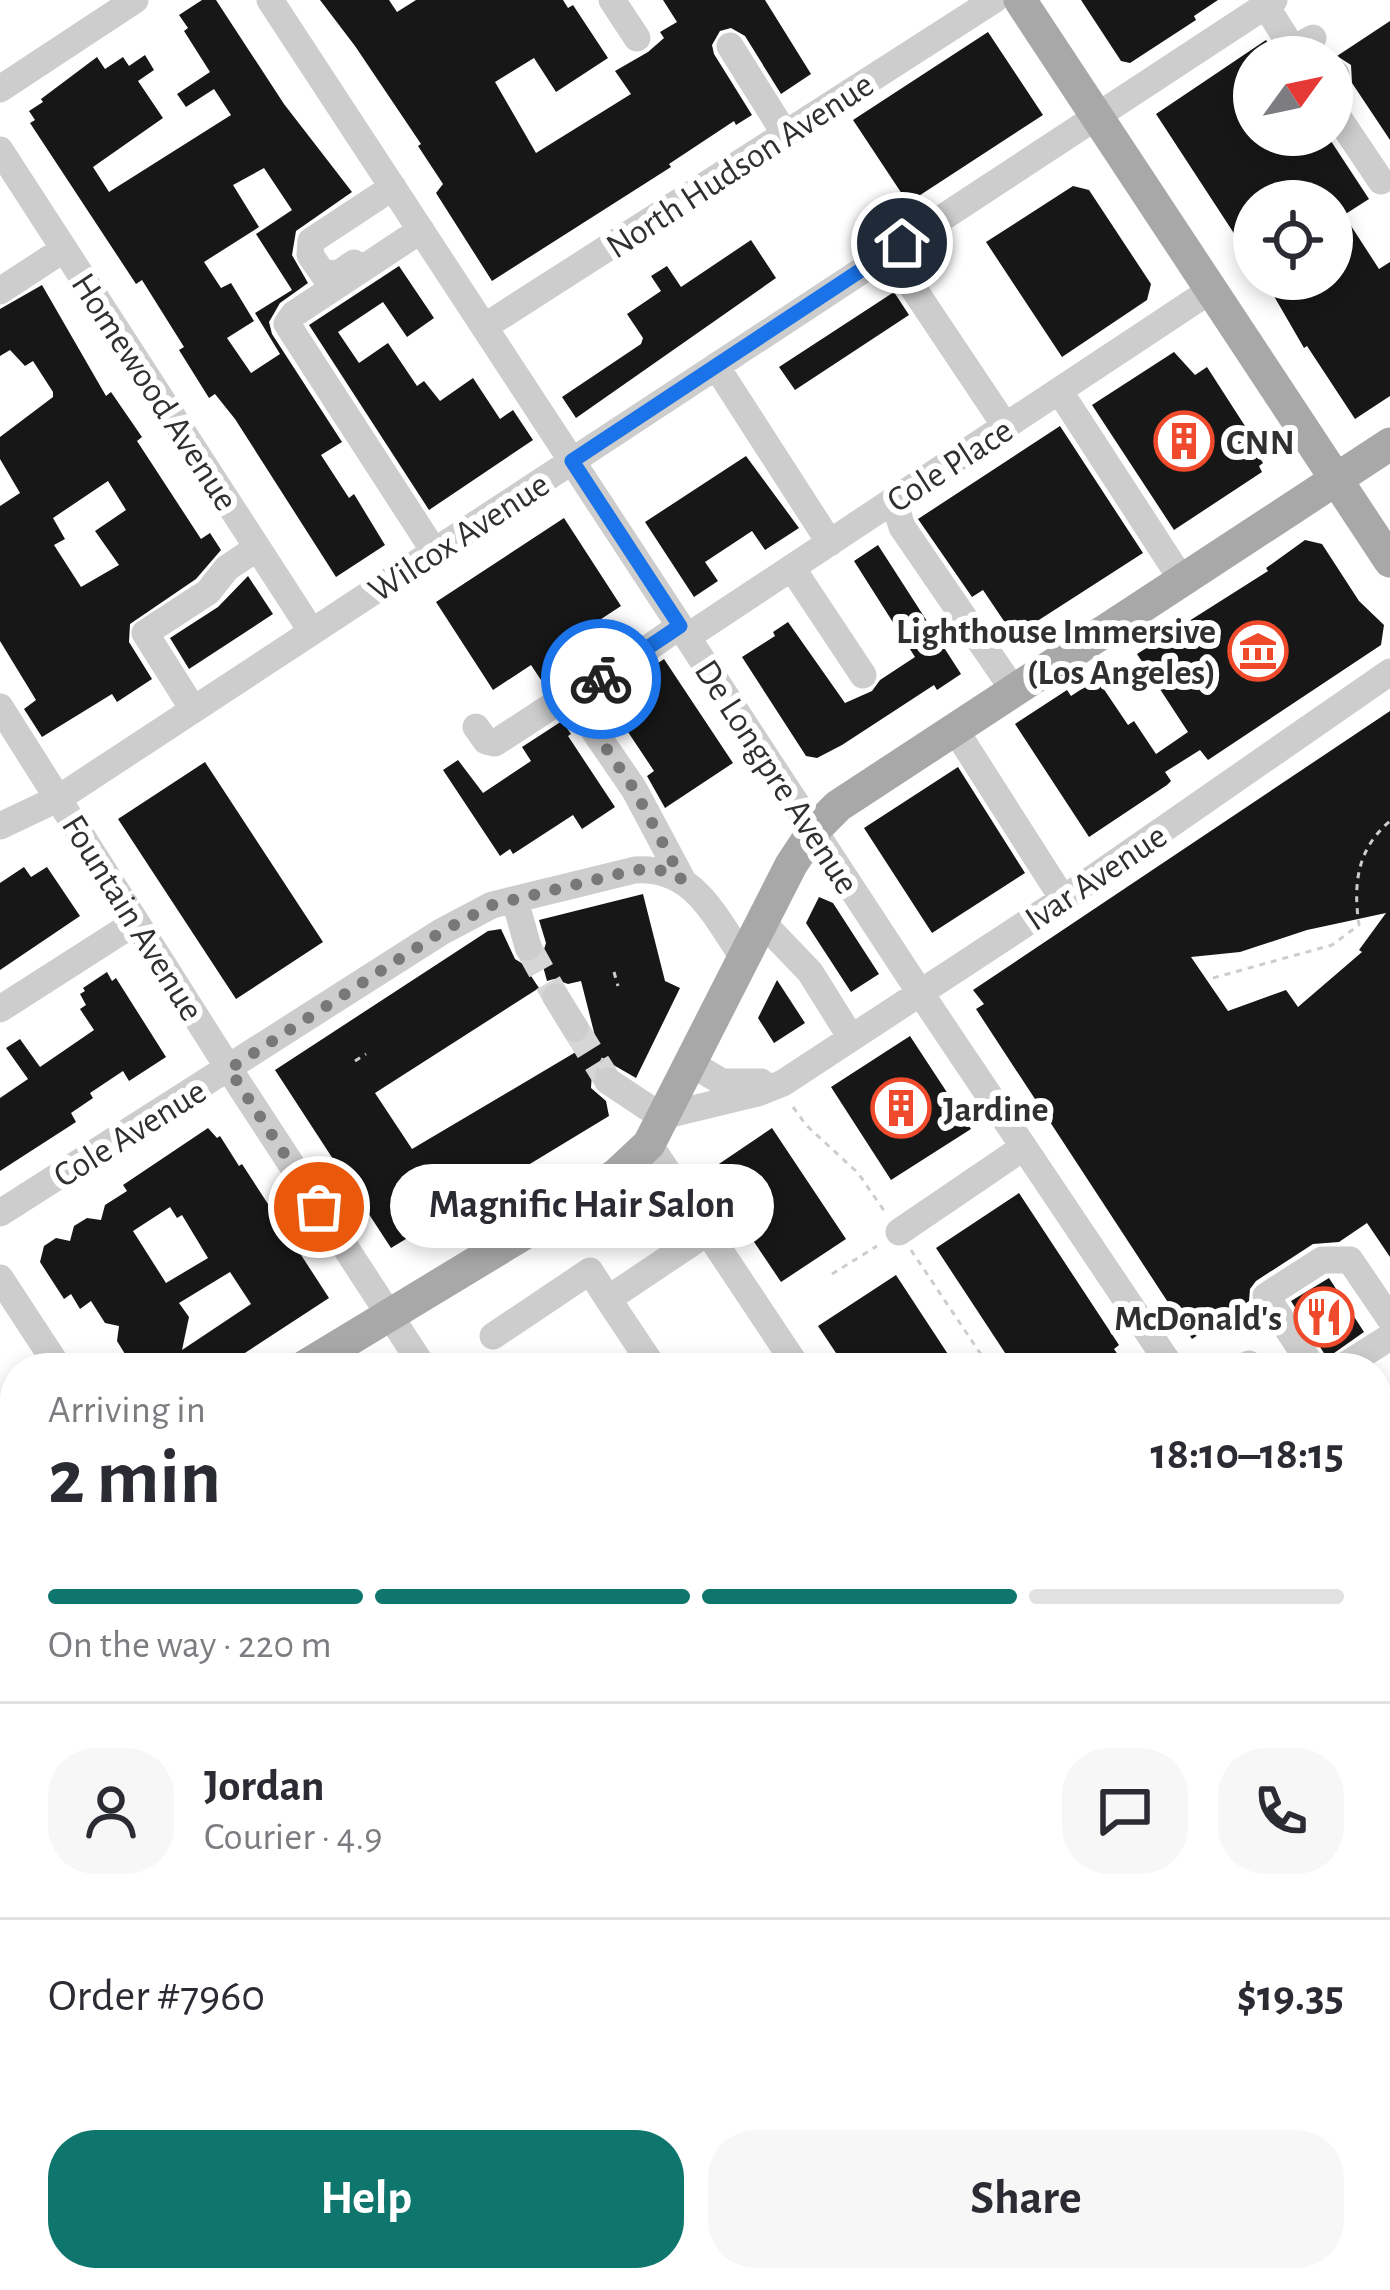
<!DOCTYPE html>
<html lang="en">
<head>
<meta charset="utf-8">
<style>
  :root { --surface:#fff; --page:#f7f7f7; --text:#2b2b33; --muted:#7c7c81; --line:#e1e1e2; --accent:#0f766e }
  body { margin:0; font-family:"Alegreya Sans",sans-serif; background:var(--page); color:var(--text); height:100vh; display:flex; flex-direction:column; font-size:45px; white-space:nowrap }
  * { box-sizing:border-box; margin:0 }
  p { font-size:39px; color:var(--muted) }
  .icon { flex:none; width:66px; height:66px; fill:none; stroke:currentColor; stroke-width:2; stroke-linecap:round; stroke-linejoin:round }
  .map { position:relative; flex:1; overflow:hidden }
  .side { position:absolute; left:0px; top:1353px; width:1392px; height:939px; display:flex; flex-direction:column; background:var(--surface); border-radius:48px 48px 0 0; box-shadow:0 6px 18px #0003 }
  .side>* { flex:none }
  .needle { width:78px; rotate:57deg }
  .tools { position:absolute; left:1233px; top:36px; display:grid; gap:24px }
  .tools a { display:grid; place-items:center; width:120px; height:120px; border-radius:50%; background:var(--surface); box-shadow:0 6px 18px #0003; font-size:60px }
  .pin { position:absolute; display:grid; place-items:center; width:102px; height:102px; color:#fff; margin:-51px; border:6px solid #fff; border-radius:50%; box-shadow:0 3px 12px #0007 }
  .courier { position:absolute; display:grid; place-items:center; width:120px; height:120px; margin:-60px; border:9px solid #1a73e8; border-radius:50%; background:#fff; color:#222; box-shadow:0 3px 15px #0007 }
  .bubble { position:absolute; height:84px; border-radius:42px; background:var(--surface); box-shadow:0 6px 18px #0003; font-size:39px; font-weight:700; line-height:84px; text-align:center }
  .summary em { font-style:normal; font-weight:700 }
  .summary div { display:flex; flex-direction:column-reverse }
  .summary { display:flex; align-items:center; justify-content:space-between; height:204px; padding:0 48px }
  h1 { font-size:78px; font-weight:700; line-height:90px }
  .bar { display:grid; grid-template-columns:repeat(4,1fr); gap:18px 12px; align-content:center; height:144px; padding:0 48px }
  .bar i { height:15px; border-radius:9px; background:var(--line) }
  .bar .current { background:var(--accent) }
  .bar p { grid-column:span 4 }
  .line { display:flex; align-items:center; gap:30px; padding:0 48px; border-top:3px solid var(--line) }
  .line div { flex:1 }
  .round { display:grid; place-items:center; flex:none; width:126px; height:126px; border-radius:48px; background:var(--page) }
  .button { display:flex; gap:24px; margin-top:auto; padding:24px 48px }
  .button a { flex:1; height:138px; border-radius:48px; background:var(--accent); color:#fff; font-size:48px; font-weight:700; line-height:138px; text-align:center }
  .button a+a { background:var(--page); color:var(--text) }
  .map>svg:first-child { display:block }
  .building { fill:#171717; fill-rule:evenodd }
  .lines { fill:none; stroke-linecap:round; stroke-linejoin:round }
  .minor-tunnel { stroke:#d6d6d6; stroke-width:27; stroke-dasharray:27 14; stroke-linecap:butt }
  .path { stroke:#cdcdcd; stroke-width:3; stroke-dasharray:6 6; stroke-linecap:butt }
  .minor { stroke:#cdcdcd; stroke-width:27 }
  .major { stroke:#a8a8a8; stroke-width:33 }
  .path-bridge { stroke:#cdcdcd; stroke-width:3; stroke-dasharray:6 6; stroke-linecap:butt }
  .done { stroke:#787878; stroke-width:12; stroke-dasharray:0 21.6 }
  .route { stroke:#1a73e8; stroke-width:15 }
  .labels { text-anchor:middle; stroke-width:12; stroke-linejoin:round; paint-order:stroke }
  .street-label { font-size:36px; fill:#303030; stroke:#fff }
  .poi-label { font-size:36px; font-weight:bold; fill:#303030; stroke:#fff; text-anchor:start }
</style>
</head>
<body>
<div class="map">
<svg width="1390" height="2290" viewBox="0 0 1390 2290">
  <rect width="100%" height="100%" fill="#fff"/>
  <path class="building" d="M202,0H216L284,104L352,192L296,231L292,255L308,283L280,303L269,322L272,334L342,442L321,455L349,498L354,494L385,545L336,577L235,419L215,394L209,398L179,350L184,347L142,280L136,284L30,123L35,120L29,111L43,102L41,99L97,57L105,69L123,57L129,66L145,55L154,70L138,81L163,118L93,167L109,192L231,115L214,89L186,107L177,94L210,72L184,31L188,28L179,15ZM264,168L292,210L256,234L292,290L255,313L280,354L251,373L227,338L254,321L231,283L221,288L204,262L259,227L233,185Z
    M320,0H389L397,12L416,0H563L568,8L573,5L608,58L556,92L534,58L495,82L536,153L631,94L615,71L648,52L664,38L660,32L677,22L663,0H765L811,74L781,94L745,36L731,28L720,31L712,45L714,54L752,115L736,125L734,121L669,164L671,167L492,281L436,193L443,184L418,146L421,144L355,46Z
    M1081,0H1218L1194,16L1196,20L1130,63L1121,61Z
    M1390,21V140L1352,83L1351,65L1337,56Z
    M988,32L1043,115L908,203L853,120Z
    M1266,40L1277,57H1254V135H1327L1369,199L1344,215L1379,269L1390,262V396L1355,419L1307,346L1304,348L1264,279H1332V201H1254V264L1156,114Z
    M1073,186L1089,190L1151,284L1147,300L1062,357L986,242Z
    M751,240L776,278L576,418L562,397L641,344L643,338L627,314L661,291L651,276L667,266L681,287Z
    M399,266L434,318L407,337L383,302L338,332L359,363L388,343L417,386L424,381L440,401L473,378L500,419L513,410L533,440L429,510L309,325Z
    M42,285L106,396L111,392L142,437L137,441L201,539L210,533L221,550L196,579L130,624L129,642L152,679L117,702L112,694L42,737L24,709L36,700L0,641V506L20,493L0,459V437L53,397V392L33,361L25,366L10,350L0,356V309ZM108,481L126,510L95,531L119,565L81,587L54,545L65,539L53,518Z
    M894,292L909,315L795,390L779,367Z
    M1174,352L1195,375L1207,367L1254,440L1250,443L1263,463L1259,466L1262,472L1174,530L1092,405Z
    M1060,426L1143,553L1014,636L983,590L972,597L918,519Z
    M746,456L799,528L765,550L752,531L705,562L718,581L694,597L645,522Z
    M564,518L621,606L589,627L599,642L541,680L531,665L493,690L436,602Z
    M1305,540L1322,544L1359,601L1384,625L1381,645L1208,760L1200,750L1165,772L1171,781L1167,785L1089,837L1015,724L1067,690L1071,696L1097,679L1128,725L1134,721L1156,754L1188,732L1137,654L1268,571L1266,568Z
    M878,545L961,674L937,690L934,685L842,745L817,758L806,756L742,657L775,636L773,632L788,622L845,703L872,691L880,680L915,657L854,561Z
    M248,576L273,614L189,669L170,638L218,607Z
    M664,659L733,763L665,808L647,776L654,771L606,699Z
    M1390,711V1257L1367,1223L1339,1242L1313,1244L1256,1281L1250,1289L1249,1301L1192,1339L976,1009L984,1004L973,990ZM1386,913L1359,950L1362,952L1298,1007L1286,990L1228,1011L1191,957L1240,952L1307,930Z
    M562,721L571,734L568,736L615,807L582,829L573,815L513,854L510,849L500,856L443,770L458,760L483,793L531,761L522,747Z
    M205,762L323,942L236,999L118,819Z
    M958,767L1025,873L932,933L864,828Z
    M24,867L31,877L47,867L80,916L0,970V883Z
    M643,894L665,981L680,988L636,1078L610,1063L592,1072L591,1088L606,1101L609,1116L391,1248L275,1070L488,931L501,929L515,959L523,964L539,988L375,1093L412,1149L596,1040L581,981L568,984L554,979L547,981L541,959L546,943L539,920Z
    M819,897L833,903L879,974L851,992L806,923Z
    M107,972L112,981L116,978L166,1057L129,1081L123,1071L90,1093L93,1098L71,1113L76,1122L0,1171V1098L28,1079L6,1048L20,1039L40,1067L94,1030L80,1009L86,1005L80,994L85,991L83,988Z
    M777,980L805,1023L774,1043L758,1018Z
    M910,1036L971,1129L891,1180L831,1087Z
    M208,1128L217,1138L220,1136L239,1166L242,1164L329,1298L222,1368H138L140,1356L125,1354L117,1341L119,1326L105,1323L91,1301L80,1309L71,1294L64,1299L40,1262L44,1246L56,1238L70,1241L74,1226L87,1218L101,1220L105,1205L127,1191L123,1185ZM170,1207L177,1218L182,1215L208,1258L166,1283L133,1231ZM230,1272L251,1304L182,1350L189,1317L179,1303Z
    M772,1128L846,1239L781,1282L707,1172Z
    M1019,1193L1119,1345L1114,1349L1127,1368H1015L936,1248Z
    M896,1275L957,1368H846L818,1326Z
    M1329,1278L1364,1332L1327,1358L1291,1301Z"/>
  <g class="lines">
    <path class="minor-tunnel" d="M528,947L556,997
      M575,1028L608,1081"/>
    <path class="path" d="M614,972L618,986
      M1213,978L1332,945L1359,925C1353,884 1357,849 1390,821
      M355,1061L366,1054
      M793,1107L806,1125L858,1173L885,1212
      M433,1181L446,1174
      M911,1250L990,1368
      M832,1274L877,1246
      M1009,1368L1012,1363"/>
    <path class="minor" d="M270,0L919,991L1172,1368
      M612,0L637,38
      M1262,0L1293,49L1313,38
      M730,46L785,134
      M1332,76L1336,74
      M0,89L135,0
      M1332,108L1381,181
      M0,150L312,632
      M421,230L294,314L287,324L434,551
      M889,252L1006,427
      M354,263L341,272L324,275L310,255L311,241L393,187
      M0,291L64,249
      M484,327L994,0
      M716,366L830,543
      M1060,392L1182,580
      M894,501L902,527L1013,689
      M792,568L863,675
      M680,626L573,700L634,789L682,879
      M687,637L1211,290
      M0,707L229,1069L424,1368
      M193,709L145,633L208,592L227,568L257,548
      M476,727L486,741L495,743L564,698L573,700
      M954,728L1063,899
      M0,826L59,798L1274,0
      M515,900L528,947
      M763,923L810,972L850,1036
      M556,997L575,1028
      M0,1009L136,922
      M692,1064L722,1082H761
      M608,1081L665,1119
      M667,1115L758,1093L783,1083L1063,899L1390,672
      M649,1144L798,1368
      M0,1213L441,932L492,905L635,870C695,866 715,918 745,960
      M899,1232L1024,1147
      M0,1278L59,1368
      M608,1299L654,1368
      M493,1336L590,1271L608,1299L708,1232
      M1310,1363L1266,1296L1322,1260H1350L1390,1319
      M1243,1368L1249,1364L1252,1368
      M1341,1368L1390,1337
      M1377,1628L1382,1625
      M1377,1675L1390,1695
      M0,1840L15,1863
      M0,1954L15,1944
      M1377,2078L1390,2070
      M1377,2248L1390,2268
      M0,2249L15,2271
      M285,2277L293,2290
      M673,2277L682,2290
      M1024,2277L1033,2290
      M1186,2277L1194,2290
      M1359,2290L1390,2286"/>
    <path class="major" d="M1020,0L1390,561
      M302,1368L573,1204L616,1175L649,1144L791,865L814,830L838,806L1390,444
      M1377,1423L1390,1414
      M0,1561L15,1552
      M54,2290L74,2277"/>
    <path class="path-bridge" d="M520,959L541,955
      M596,1074L603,1058"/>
  </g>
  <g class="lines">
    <path class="done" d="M319,1207L229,1069L441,932L492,905L635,870L657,869L682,879L634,789L573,700L601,679"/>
    <path class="route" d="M601,679L680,626L572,461L902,243"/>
  </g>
  <defs>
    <g id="building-ring" transform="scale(3)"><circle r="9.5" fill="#fff" stroke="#ee4a2b" stroke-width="1.5"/><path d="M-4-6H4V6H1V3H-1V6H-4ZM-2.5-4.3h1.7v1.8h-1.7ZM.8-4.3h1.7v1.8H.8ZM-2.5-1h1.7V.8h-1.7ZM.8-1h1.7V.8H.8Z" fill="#ee4a2b"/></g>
    <g id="museum-ring" transform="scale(3)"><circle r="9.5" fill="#fff" stroke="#ee4a2b" stroke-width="1.5"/><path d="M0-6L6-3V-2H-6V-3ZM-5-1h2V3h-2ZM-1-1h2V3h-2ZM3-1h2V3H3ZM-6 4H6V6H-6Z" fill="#ee4a2b"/></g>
    <g id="restaurant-ring" transform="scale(3)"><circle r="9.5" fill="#fff" stroke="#ee4a2b" stroke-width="1.5"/><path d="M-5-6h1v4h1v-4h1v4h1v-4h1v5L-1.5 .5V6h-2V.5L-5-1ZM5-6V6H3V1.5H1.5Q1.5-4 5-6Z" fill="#ee4a2b"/></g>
  </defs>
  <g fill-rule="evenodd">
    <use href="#building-ring" x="1184" y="441"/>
    <use href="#museum-ring" x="1258" y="651"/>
    <use href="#building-ring" x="901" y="1108"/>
    <use href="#restaurant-ring" x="1324" y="1317"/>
  </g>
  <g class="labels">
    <g class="street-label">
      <text transform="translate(739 164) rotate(-33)" y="13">North Hudson Avenue</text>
      <text transform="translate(156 391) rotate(57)" y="13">Homewood Avenue</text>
      <text transform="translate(949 464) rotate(-33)" y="13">Cole Place</text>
      <text transform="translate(458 536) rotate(-33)" y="13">Wilcox Avenue</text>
      <text transform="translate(778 776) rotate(57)" y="13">De Longpre Avenue</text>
      <text transform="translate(1095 876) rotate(-34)" y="13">Ivar Avenue</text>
      <text transform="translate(134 917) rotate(58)" y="13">Fountain Avenue</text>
      <text transform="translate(129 1132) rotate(-32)" y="13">Cole Avenue</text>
    </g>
    <g class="poi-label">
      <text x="1226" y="454">CNN</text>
      <text x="1216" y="643" text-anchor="end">Lighthouse Immersive<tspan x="1216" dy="41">(Los Angeles)</tspan></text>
      <text x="943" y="1121">Jardine</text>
      <text x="1282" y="1330" text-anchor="end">McDonald's</text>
    </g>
  </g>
</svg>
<div class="tools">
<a><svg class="needle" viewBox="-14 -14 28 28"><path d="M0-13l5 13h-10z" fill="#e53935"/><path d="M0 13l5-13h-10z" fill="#7c7c81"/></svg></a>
<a><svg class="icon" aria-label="locate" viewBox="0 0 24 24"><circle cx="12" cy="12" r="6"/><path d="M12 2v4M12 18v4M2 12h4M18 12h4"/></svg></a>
</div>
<div class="pin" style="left:319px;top:1207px;background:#ea580c"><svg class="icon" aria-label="bag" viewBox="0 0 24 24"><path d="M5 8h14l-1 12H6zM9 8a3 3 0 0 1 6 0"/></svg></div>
<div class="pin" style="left:902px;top:243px;background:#1f2937"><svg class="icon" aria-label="home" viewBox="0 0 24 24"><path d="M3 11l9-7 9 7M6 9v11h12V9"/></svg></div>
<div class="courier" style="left:601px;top:679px"><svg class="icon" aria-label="bike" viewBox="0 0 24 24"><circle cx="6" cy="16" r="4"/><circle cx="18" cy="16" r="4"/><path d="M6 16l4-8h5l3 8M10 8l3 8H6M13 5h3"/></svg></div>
<div class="bubble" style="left:390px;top:1164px;width:384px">Magnific Hair Salon</div>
<section class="side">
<div class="summary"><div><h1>2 min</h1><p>Arriving in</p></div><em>18:10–18:15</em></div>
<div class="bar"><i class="current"></i><i class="current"></i><i class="current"></i><i></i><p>On the way · 220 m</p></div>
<div class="line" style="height:216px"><a class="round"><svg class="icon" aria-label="person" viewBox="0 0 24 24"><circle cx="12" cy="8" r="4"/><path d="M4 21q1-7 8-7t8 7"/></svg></a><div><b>Jordan</b><p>Courier · 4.9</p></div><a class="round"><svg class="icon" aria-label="chat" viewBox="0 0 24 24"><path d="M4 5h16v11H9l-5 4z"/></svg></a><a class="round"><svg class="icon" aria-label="phone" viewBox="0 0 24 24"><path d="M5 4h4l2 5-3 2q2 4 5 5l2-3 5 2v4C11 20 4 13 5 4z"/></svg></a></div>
<div class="line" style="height:156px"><div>Order #7960</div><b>$19.35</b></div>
<div class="button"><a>Help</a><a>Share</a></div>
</section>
</div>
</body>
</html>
